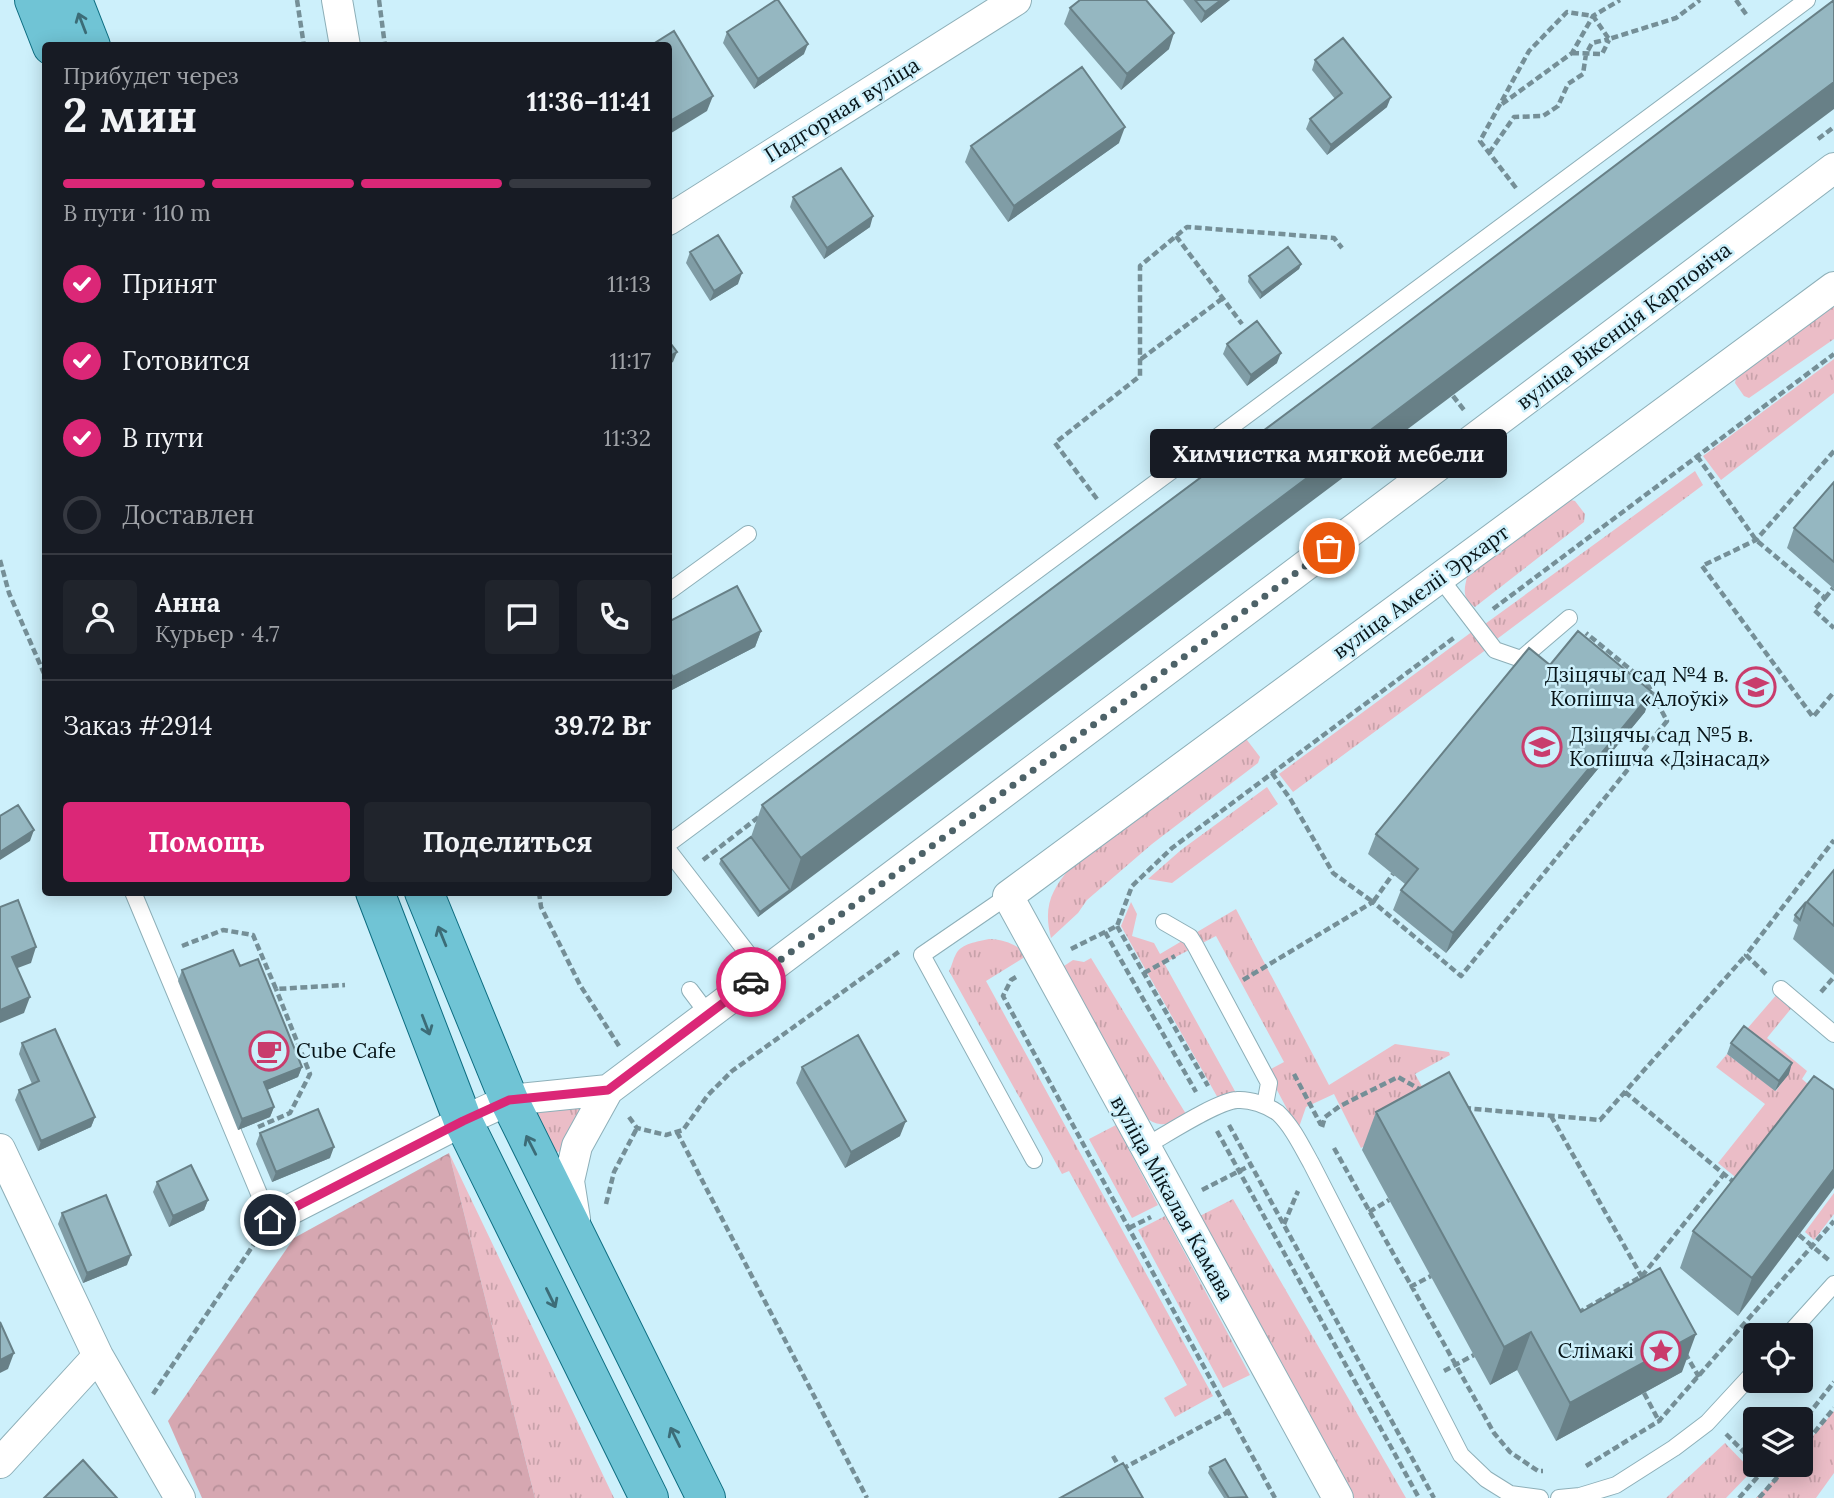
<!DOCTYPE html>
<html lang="ru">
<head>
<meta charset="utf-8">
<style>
  :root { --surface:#171b24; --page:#20242c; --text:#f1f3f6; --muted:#9ea1a6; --line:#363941; --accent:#db2777 }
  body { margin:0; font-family:Lora,serif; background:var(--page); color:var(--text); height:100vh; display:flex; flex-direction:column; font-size:26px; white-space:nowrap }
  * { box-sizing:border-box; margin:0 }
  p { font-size:23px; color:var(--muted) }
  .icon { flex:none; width:38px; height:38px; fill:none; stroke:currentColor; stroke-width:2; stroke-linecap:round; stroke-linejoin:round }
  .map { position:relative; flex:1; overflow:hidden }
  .sheet { position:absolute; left:42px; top:42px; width:630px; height:854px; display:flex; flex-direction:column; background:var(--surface); border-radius:7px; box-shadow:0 4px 18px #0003 }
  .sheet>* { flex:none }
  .buttons { position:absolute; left:1743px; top:1323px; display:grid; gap:14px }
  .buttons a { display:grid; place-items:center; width:70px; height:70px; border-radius:7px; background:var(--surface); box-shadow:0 4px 18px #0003; font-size:35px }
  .pin { position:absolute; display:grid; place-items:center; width:60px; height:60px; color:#fff; margin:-30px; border:4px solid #fff; border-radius:50%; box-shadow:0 2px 7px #0007 }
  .courier { position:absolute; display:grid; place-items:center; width:70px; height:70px; margin:-35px; border:5px solid #db2777; border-radius:50%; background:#fff; color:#222; box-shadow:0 2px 9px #0007 }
  .bubble { position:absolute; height:49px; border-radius:7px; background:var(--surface); box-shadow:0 4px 18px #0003; font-size:23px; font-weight:700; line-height:49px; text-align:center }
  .headline em { font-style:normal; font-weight:700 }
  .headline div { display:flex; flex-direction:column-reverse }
  .headline { display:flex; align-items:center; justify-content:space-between; height:119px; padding:0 21px }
  h1 { font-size:46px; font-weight:700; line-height:52px }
  .bar { display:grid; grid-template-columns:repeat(4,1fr); gap:10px 7px; align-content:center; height:84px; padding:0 21px }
  .bar i { height:9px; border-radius:5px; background:var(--line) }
  .bar .active { background:var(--accent) }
  .bar p { grid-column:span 4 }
  .line { display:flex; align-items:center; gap:18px; padding:0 21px; border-top:2px solid var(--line) }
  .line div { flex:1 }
  .round { display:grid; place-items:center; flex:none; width:74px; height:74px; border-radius:7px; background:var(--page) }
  ol { padding:0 21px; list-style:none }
  li { display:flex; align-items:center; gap:21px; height:77px }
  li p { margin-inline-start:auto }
  li .icon { padding:7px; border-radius:50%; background:var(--accent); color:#fff; stroke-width:4 }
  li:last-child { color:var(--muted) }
  li i { width:38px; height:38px; border:4px solid var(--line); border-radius:50% }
  .action { display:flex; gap:14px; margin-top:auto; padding:14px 21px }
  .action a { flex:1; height:80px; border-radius:7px; background:var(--accent); color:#fff; font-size:28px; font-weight:700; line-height:80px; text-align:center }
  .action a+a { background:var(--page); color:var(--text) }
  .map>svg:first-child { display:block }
  .grass { fill:url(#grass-tufts) }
  .forest { fill:url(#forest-crowns) }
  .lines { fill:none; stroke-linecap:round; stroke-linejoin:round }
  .service-casing { stroke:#8dafb8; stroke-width:18 }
  .minor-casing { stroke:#8dafb8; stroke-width:32 }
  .primary-casing { stroke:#0d6d81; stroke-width:40 }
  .path { stroke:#758f97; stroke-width:4.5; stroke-dasharray:7 3.5; stroke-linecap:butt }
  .service { stroke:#fff; stroke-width:16 }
  .minor { stroke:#fff; stroke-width:30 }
  .primary { stroke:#70c4d5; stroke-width:38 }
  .wall { fill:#809da6 }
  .shaded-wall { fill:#688087 }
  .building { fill:#95b7c1; stroke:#688087; stroke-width:2 }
  .oneway { stroke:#3c6c77 }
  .done { stroke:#4d6268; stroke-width:7; stroke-dasharray:0 12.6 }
  .route { stroke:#db2777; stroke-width:9 }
  .labels { text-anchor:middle; stroke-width:5; stroke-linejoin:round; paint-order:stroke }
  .street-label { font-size:21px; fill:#081519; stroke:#cdf0fb }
  .poi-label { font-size:21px; fill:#081519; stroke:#cdf0fb; text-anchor:end }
</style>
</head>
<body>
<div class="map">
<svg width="1834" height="1498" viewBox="0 0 1834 1498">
  <defs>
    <pattern id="grass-tufts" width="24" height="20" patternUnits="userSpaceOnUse" patternTransform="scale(1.75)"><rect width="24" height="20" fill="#ebbdc7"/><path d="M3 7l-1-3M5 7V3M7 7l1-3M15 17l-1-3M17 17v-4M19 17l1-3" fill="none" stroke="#c8a2aa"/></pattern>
    <pattern id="forest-crowns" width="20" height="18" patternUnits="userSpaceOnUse" patternTransform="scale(1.75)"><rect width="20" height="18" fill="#d6a7b1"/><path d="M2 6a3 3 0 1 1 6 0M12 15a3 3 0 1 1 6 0" fill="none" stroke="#b68f98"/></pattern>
  </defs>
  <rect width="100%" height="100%" fill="#cdf0fb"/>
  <path class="grass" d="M1829,306H1834V339L1749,398L1744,396L1735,383L1736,378Z
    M1834,359V393L1721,480L1703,456Z
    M1695,471L1703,485L1497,639L1485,624Z
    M1571,500L1575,501L1585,514L1584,522L1475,607C1462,599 1464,590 1467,577Z
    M1473,631L1487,649L1293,792L1279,774Z
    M1244,740H1247L1260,757L1258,763L1152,844L1087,900L1078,913L1051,938C1043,907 1051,890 1071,867Z
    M1267,787L1278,804L1172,883L1148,879L1181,850Z
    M1131,902L1137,914L1132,936L1154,943L1160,954L1236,909L1329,1085L1395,1044L1449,1052L1450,1055L1415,1074L1434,1108L1361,1148L1334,1094L1306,1107L1298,1130L1267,1071L1284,1062L1216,936L1164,963L1236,1093L1219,1100L1121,926Z
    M989,939C1006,940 1015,944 1028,955L986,981L1213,1396L1175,1417L1164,1398L1187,1385L1069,1171L1062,1174L949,971C952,966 953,959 956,954C962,943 977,942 989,939Z
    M1091,958L1186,1114C1171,1124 1162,1129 1146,1118L1061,968L1073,960L1084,962Z
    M1778,993L1794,1005L1767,1038L1807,1071L1802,1079L1821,1095L1744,1184L1718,1163L1765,1104L1716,1067L1727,1054L1776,1091L1788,1073L1740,1037Z
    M579,1105L582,1108L560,1151L556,1153L535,1109Z
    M1116,1125L1158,1205L1132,1218L1089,1139Z
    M449,1153L614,1498H535Z
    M1834,1193V1214L1814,1240L1805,1232Z
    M1233,1199L1406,1498H1352L1194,1219Z
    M1165,1216L1250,1375L1223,1388L1138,1230Z
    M1834,1411V1473L1816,1498H1756L1788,1465H1801V1450Z
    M1725,1443L1752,1471L1726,1498H1666Z"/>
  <path class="forest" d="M449,1153L535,1498H202L168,1421L294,1238Z"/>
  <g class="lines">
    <g class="service-casing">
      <path id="service" d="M1440,578L1495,650L1521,659L1569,618
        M668,592L748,534
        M668,844L1807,0
        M668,850L763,973
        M133,892L270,1220
        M1008,896L922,955L1034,1160
        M1164,922L1190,937L1195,945L1269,1083L1265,1105
        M1781,989L1834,1034
        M690,990L708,1014
        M1144,1147C1164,1136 1217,1101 1237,1100C1250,1099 1267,1105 1278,1113C1292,1126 1302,1147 1311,1163L1461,1455L1486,1479L1510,1494L1540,1498
        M1788,1335L1834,1284
        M1559,1498L1580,1496L1616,1485L1674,1448L1707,1423L1755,1371"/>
    </g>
    <g class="minor-casing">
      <path id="minor" d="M337,0L345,46
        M668,220L1016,0
        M0,1149L98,1356L180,1498
        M575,1219L569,1181L577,1146L608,1090L1834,168
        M270,1220L463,1121L509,1100L608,1090
        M0,1463L98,1356
        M1338,1498L1008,896L1834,287"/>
    </g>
    <g class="primary-casing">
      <path id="primary" d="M34,0L52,46
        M73,0L91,46
        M375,892L463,1121L649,1498
        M424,892L509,1100L706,1498"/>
    </g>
    <path class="path" d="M297,0L304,46
      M379,0L385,46
      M1736,0L1748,17
      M1572,53L1602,54L1609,40
      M1502,104L1572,53L1593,16L1620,0
      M1818,139L1834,127
      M1489,153L1514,117L1543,116L1558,106L1568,84L1583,74L1586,54L1592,43L1609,39
      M1516,188L1480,141L1529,51L1567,12L1593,16L1609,39L1676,18L1700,0
      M1176,236L1242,324
      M1141,359L1223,298
      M1453,396L1464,410
      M1834,451L1756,540L1702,566L1813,717L1834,692
      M1697,456L1756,540L1825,598L1814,610L1834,628
      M1097,499L1055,443L1140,376V266L1187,227L1334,238L1342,248
      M0,560L9,593L46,678
      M1825,598L1833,588
      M1493,609L1834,354
      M1272,773L1291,800L1333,873L1373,902L1393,874
      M703,860L760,816
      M539,892L541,907L580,985L619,1046
      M1117,926L1208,1086
      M1105,932L1196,1092
      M182,946L223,930L253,935L276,989L345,985
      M1071,949L1117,926L1132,886L1172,848L1455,637
      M1144,973L1175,956
      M1766,974L1746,955L1834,840
      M1016,977L1011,980L1003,996L1275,1498
      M1243,980L1373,902L1461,976L1667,721L1647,683L1586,633
      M1821,992L1834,977
      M1294,1074L1321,1125
      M1625,1092L1736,1184
      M1464,1108L1600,1120L1746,955
      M1551,1116L1643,1279
      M629,1117L637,1128L666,1135L683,1130L708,1095L732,1071L900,951
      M1229,1125L1434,1498
      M258,1127L290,1113L310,1074L276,989
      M1322,1127L1325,1117L1340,1106L1398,1077L1421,1090
      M1217,1131L1419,1498
      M677,1132L867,1498
      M1334,1148L1494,1433L1510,1452L1538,1471H1543
      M1202,1190L1251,1165
      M606,1204L614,1172L637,1128
      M1369,1212L1389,1200
      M1284,1224L1298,1191
      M1129,1228L1151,1217
      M1799,1235L1831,1262
      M1410,1287L1431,1276
      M1578,1313L1642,1276L1724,1174
      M1685,1353L1699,1377
      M1444,1371L1474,1355
      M1644,1393L1660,1423
      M153,1394L254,1244
      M1801,1424L1834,1382
      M1726,1434L1755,1463
      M1801,1449L1834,1408
      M1113,1456L1121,1470
      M1586,1466L1659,1421L1834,1221
      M1122,1469L1228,1412
      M1739,1498L1768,1465
      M1759,1498L1788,1465"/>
    <use href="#service" class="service"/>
    <use href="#minor" class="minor"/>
    <use href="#primary" class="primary"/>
  </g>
  <path class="wall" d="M1183,0H1230L1201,23Z
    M1834,0L758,917L719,864L721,859L751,837L762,805L1354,363Z
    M1070,8L1169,49L1121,90L1064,24Z
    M727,32L804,54L754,89L723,43Z
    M1315,60L1387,107L1327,155L1306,129L1310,119L1335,99L1312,70Z
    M1119,143L1008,222L965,162L971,146Z
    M793,197L870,227L824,259L790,207Z
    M690,252L738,284L710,301L686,263Z
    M1301,264L1299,269L1260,299L1248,282L1249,276Z
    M1227,344L1277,363L1247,386L1223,354Z
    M1834,482V589L1787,548L1794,528Z
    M668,622L761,631L755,647L668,692Z
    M1550,665L1645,712L1446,953L1393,910L1401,890L1405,884L1368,854L1376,834Z
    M1834,870V975L1793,939L1798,925L1793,921L1795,915Z
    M182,970L302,1067L298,1077L267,1090L274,1107L270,1117L238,1130L178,981Z
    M22,1043L95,1117L91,1127L38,1151L15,1100L19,1090L32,1084L19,1054Z
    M1731,1043L1789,1074L1775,1091L1727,1054Z
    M802,1067L900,1136L845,1168L796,1083Z
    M1834,1090L1738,1316L1680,1268L1693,1231Z
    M1376,1112L1581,1312L1682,1372L1556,1441L1517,1370L1490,1385L1362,1150Z
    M260,1133L330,1158L272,1182L256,1144Z
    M157,1182L208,1200L204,1210L169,1227L153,1192Z
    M62,1213L127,1265L83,1283L58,1224Z
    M1210,1467L1247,1497V1498H1224L1208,1473Z"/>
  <path class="shaded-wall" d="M1221,0H1230L1201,23L1205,12Z
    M1174,33L1169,49L1121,90L1127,74Z
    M808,44L804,54L754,89L758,79Z
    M1834,82V109L758,917L760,912L790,890L801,858Z
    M713,96L707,111L668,135V122Z
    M1391,97L1387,107L1327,155L1331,145Z
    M1125,127L1119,143L1008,222L1014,206Z
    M873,216L870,227L824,259L827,248Z
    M1301,264L1299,269L1260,299L1262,293Z
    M742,273L738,284L710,301L714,291Z
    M677,352L673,362L668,365V357Z
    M1281,353L1277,363L1247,386L1251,375Z
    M761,631L755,647L668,692V689L673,677Z
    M1652,692L1645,712L1446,953L1453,933Z
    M34,830L30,841L0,860V852Z
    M36,947L31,963L7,972L12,957Z
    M30,997L24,1013L0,1023V1010Z
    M1792,1063L1789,1074L1775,1091L1779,1081Z
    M302,1067L298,1077L260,1093L264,1082Z
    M274,1107L270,1117L238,1130L242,1119Z
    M95,1117L91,1127L38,1151L41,1141Z
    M906,1121L900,1136L845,1168L851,1152Z
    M334,1147L330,1158L272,1182L276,1172Z
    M1834,1169V1188L1738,1316L1752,1278Z
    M208,1200L204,1210L169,1227L173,1216Z
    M131,1255L127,1265L83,1283L87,1273Z
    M1531,1332L1517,1370L1490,1385L1504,1347Z
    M1696,1334L1682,1372L1556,1441L1570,1403Z
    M14,1353L8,1369L0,1373V1360Z"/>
  <path class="building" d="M776,0H778L808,44L758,79L727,32Z
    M1080,0H1146L1174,33L1127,74L1070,8Z
    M1195,0H1221L1205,12Z
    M1834,0V82L801,858L762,805L1354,363Z
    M674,31L713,96L668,122V46H650Z
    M1343,38L1391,97L1331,145L1310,119L1342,93L1315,60Z
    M1082,67L1125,127L1014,206L971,146Z
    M841,168L873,216L827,248L793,197Z
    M718,235L742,273L714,291L690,252Z
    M1288,247L1301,264L1262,293L1249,276Z
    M1257,321L1281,353L1251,375L1227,344Z
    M668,340L677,352L668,357Z
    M1834,482V562L1794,528Z
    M737,586L761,631L673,677L668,669V622Z
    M1578,631L1652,692L1453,933L1401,890L1418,869L1376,834L1529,648L1550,665Z
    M18,805L34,830L0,852V816Z
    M751,837L790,890L760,912L721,859Z
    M1834,870V926L1807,902Z
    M18,900L36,947L12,957L30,997L0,1010V907Z
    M1806,902L1800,920L1795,915Z
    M233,950L240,966L258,959L302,1067L264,1082L274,1107L242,1119L182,970Z
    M1744,1026L1792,1063L1779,1081L1731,1043Z
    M55,1029L95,1117L41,1141L19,1090L39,1081L22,1043Z
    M858,1035L906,1121L851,1152L802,1067Z
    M1449,1072L1581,1312L1660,1268L1696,1334L1570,1403L1531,1332L1504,1347L1376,1112Z
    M1814,1076L1834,1090V1169L1752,1278L1693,1231Z
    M318,1109L334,1147L276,1172L260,1133Z
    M191,1165L208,1200L173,1216L157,1182Z
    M106,1195L131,1255L87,1273L62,1213Z
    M0,1322L14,1353L0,1360Z
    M1225,1459L1247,1497L1229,1498L1210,1467Z
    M83,1460L117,1498H44Z
    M1123,1463L1143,1498H1060Z"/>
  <defs><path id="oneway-shaft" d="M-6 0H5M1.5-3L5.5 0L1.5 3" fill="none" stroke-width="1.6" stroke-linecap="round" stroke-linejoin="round" transform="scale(1.75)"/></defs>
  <g class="oneway">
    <use href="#oneway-shaft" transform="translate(82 23) rotate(-111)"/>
    <use href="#oneway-shaft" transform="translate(442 936) rotate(-112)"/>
    <use href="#oneway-shaft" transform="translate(426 1025) rotate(69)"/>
    <use href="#oneway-shaft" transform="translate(531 1145) rotate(-117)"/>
    <use href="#oneway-shaft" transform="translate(551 1298) rotate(64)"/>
    <use href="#oneway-shaft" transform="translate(675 1437) rotate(-116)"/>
  </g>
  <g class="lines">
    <path class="done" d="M751,982L1329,548"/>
    <path class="route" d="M270,1220L463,1121L509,1100L608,1090L751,982"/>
  </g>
  <defs>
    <g id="school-ring" transform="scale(2.0125)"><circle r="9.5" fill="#cdf0fb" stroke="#c93c6c" stroke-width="1.5"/><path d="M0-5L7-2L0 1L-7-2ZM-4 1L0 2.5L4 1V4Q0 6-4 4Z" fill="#c93c6c"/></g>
    <g id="cafe-ring" transform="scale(2.0125)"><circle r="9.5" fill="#cdf0fb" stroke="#c93c6c" stroke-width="1.5"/><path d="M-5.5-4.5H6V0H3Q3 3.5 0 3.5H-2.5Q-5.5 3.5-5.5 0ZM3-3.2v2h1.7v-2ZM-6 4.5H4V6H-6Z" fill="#c93c6c"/></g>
    <g id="sight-ring" transform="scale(2.0125)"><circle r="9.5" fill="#cdf0fb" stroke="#c93c6c" stroke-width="1.5"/><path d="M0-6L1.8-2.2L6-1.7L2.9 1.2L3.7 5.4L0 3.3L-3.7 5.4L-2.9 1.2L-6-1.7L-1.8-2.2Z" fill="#c93c6c"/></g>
  </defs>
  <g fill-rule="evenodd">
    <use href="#school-ring" x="1756" y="687"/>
    <use href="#school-ring" x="1542" y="747"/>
    <use href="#cafe-ring" x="269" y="1051"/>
    <use href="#sight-ring" x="1661" y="1351"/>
  </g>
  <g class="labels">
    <g class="street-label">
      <text transform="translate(842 110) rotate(-32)" y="7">Падгорная вуліца</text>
      <text transform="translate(1624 326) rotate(-37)" y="7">вуліца Вікенція Карповіча</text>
      <text transform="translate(1421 592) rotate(-36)" y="7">вуліца Амеліі Эрхарт</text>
      <text transform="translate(1172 1198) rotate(61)" y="7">вуліца Мікалая Камава</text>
    </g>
    <g class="poi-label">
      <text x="1729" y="682">Дзіцячы сад №4 в.<tspan x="1729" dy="24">Копішча «Алоўкі»</tspan></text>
      <text x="1569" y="742" text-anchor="start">Дзіцячы сад №5 в.<tspan x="1569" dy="24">Копішча «Дзінасад»</tspan></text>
      <text x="296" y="1058" text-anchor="start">Cube Cafe</text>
      <text x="1634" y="1358">Слімакі</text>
    </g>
  </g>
</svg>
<div class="buttons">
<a><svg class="icon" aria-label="locate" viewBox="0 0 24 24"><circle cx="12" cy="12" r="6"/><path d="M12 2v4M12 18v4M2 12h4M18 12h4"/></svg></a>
<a><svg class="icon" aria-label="layers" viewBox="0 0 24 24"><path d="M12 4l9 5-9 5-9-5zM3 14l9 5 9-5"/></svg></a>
</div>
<div class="pin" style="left:1329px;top:548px;background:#ea580c"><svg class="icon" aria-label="bag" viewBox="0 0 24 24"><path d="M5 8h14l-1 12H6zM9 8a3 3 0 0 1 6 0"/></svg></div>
<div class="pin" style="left:270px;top:1220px;background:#1f2937"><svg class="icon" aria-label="home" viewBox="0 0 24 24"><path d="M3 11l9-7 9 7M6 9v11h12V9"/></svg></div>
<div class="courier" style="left:751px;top:982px"><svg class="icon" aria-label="car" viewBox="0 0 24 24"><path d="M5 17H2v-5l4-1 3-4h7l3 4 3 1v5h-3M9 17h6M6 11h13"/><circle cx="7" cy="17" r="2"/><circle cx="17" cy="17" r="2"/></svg></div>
<div class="bubble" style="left:1150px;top:429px;width:357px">Химчистка мягкой мебели</div>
<section class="sheet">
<div class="headline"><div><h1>2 мин</h1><p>Прибудет через</p></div><em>11:36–11:41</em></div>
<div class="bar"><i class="active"></i><i class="active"></i><i class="active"></i><i></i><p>В пути · 110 m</p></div>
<ol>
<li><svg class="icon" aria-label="check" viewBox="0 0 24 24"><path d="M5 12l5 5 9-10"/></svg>Принят<p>11:13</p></li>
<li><svg class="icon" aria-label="check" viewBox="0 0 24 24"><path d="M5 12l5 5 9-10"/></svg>Готовится<p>11:17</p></li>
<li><svg class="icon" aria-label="check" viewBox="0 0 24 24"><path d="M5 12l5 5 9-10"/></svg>В пути<p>11:32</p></li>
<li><i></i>Доставлен</li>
</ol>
<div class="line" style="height:126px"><a class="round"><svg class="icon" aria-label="person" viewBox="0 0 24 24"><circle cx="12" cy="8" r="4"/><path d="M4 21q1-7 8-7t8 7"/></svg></a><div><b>Анна</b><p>Курьер · 4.7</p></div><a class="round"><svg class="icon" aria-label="chat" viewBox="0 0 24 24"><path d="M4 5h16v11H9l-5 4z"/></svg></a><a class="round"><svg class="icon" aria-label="phone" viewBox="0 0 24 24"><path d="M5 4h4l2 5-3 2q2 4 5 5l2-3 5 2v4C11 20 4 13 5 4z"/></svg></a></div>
<div class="line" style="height:91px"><div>Заказ #2914</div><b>39.72 Br</b></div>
<div class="action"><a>Помощь</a><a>Поделиться</a></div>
</section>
</div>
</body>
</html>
